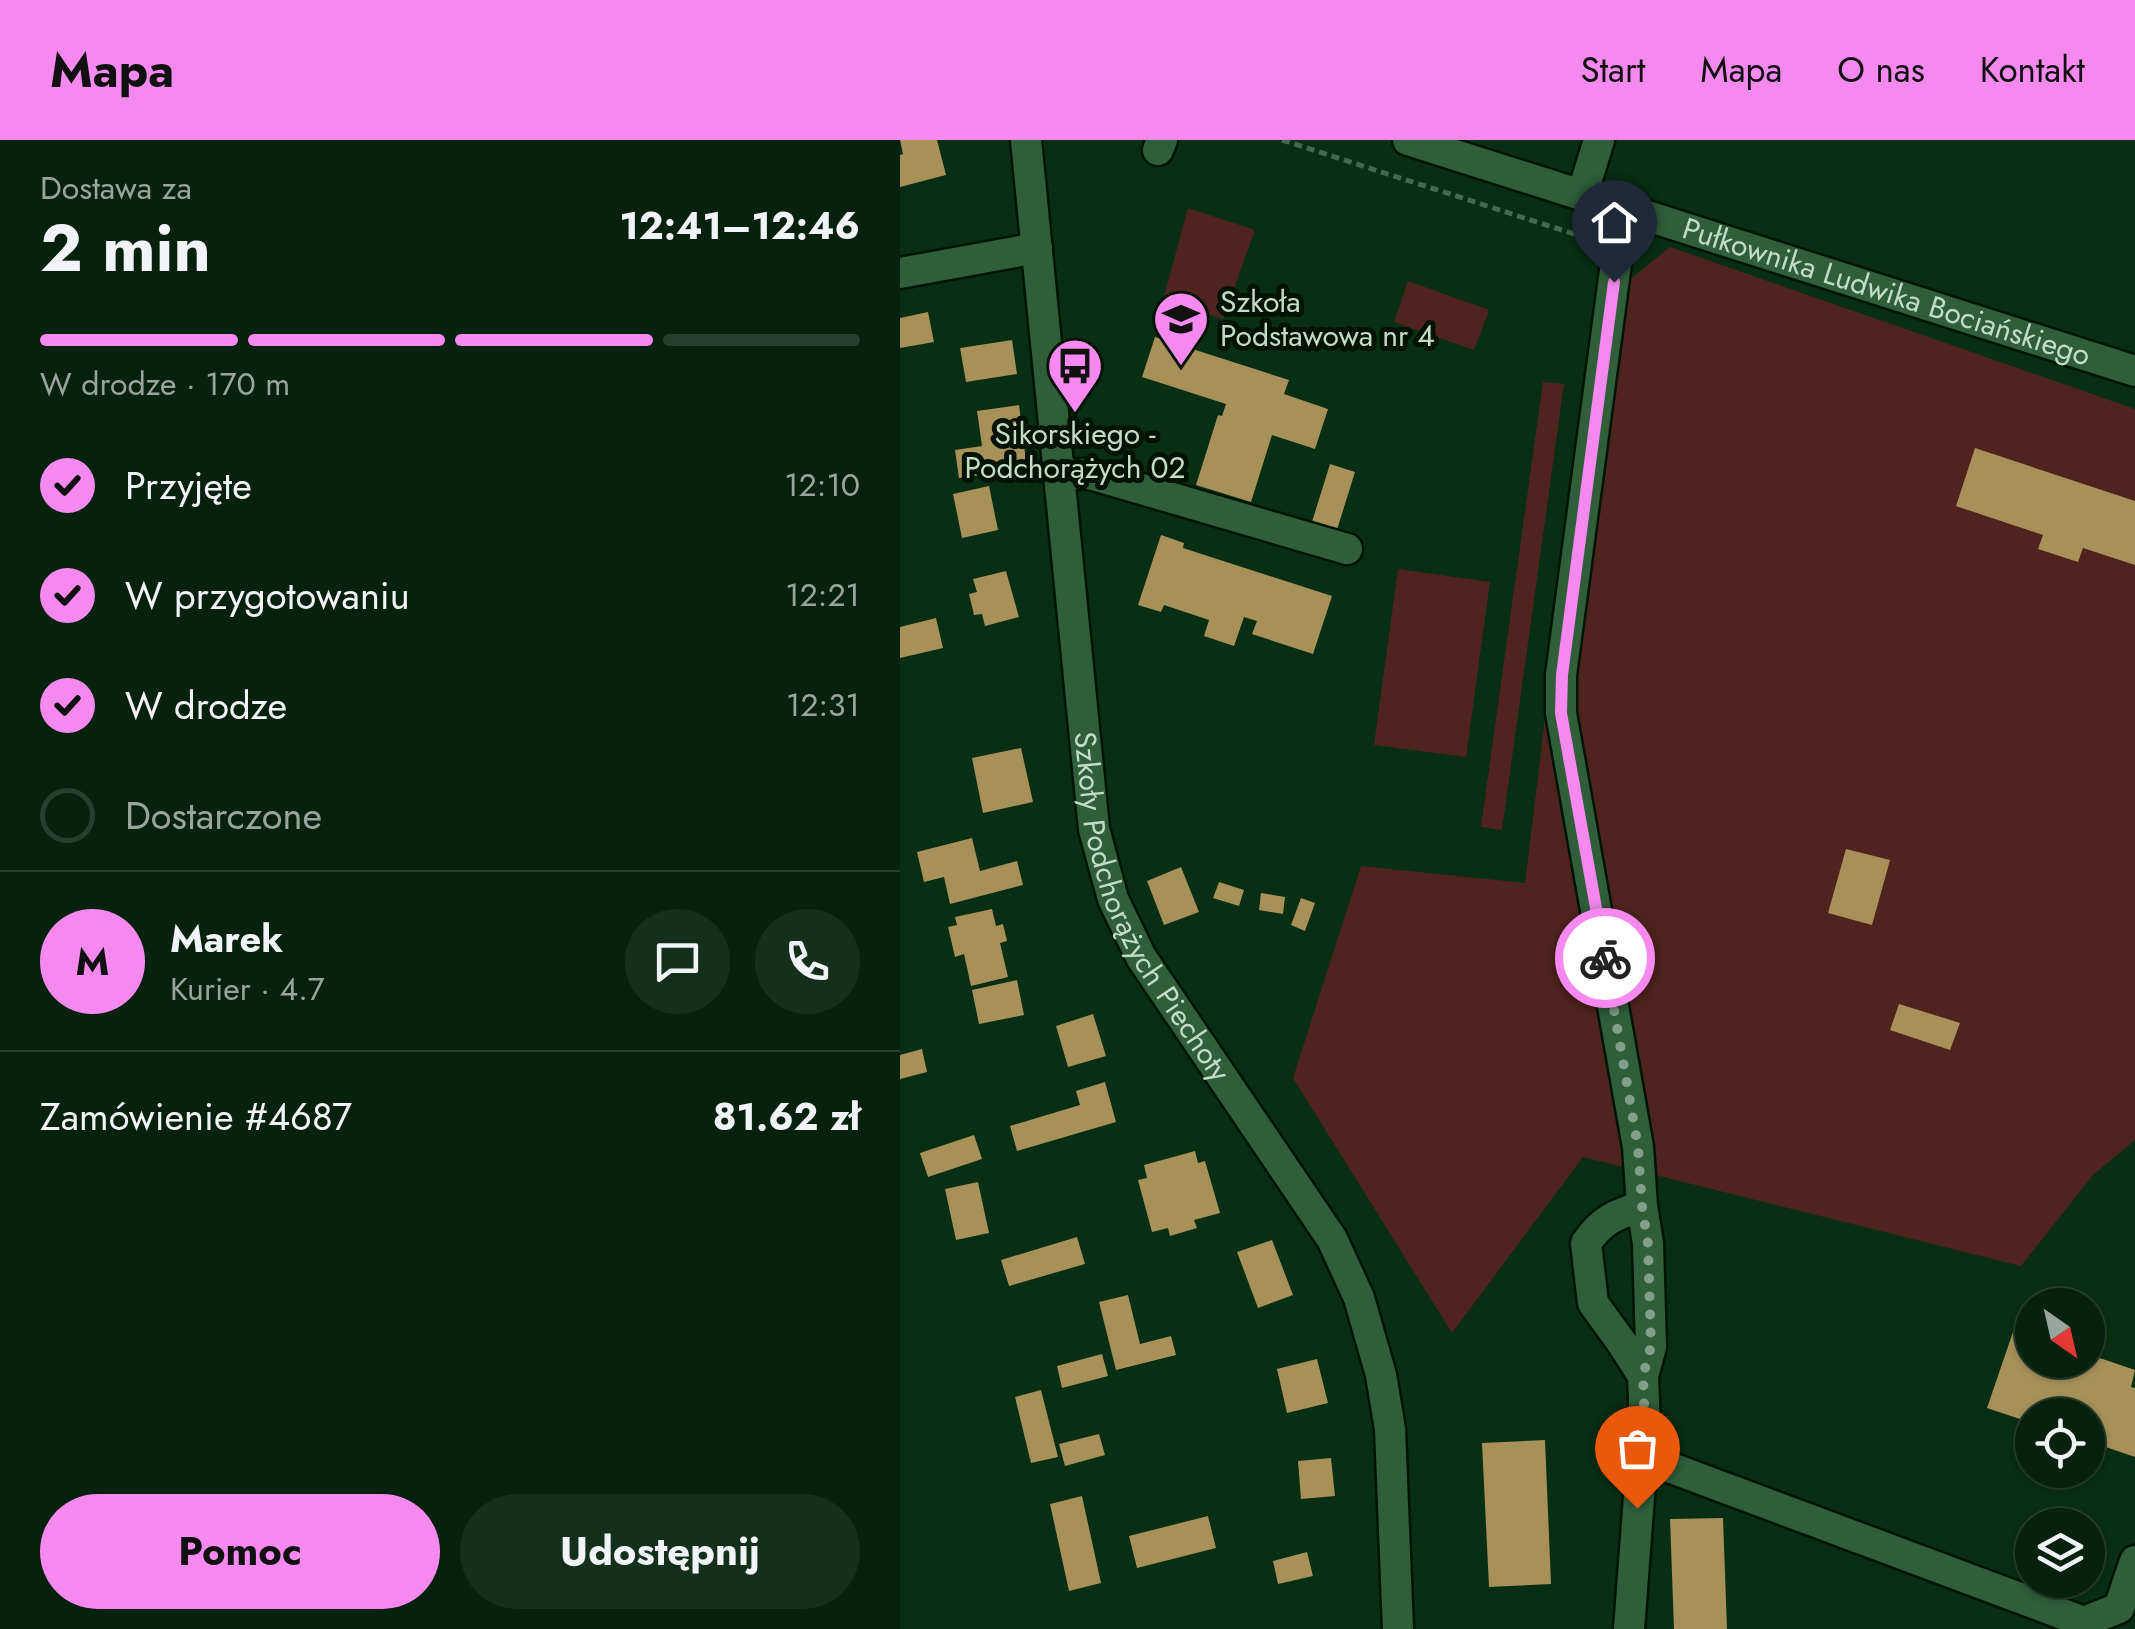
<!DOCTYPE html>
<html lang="pl">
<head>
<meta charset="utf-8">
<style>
  :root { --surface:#06220e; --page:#142f1c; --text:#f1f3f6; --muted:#98a49e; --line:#273f2e; --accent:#f589ef }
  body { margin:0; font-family:Jost,sans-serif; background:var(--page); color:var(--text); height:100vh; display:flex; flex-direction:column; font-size:38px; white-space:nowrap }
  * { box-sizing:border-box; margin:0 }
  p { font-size:32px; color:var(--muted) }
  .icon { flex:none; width:55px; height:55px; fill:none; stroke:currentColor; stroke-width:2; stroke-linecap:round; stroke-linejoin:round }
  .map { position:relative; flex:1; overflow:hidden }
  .sheet { display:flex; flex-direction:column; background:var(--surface); width:900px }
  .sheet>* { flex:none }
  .needle { width:65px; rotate:146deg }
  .fabs { position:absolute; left:1115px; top:1148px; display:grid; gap:20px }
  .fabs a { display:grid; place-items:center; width:90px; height:90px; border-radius:50%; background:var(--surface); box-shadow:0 2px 8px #0004,0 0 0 2px var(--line); font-size:50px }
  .pin { position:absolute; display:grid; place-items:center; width:85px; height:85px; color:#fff; margin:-102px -42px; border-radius:50% 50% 50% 0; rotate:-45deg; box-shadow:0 0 10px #0007 }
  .pin .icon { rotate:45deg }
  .courier { position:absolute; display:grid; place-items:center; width:100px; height:100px; margin:-50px; border:8px solid #f589ef; border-radius:50%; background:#fff; color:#222; box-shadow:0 2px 12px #0007 }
  .summary em { font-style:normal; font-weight:700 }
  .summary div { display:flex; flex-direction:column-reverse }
  .summary { display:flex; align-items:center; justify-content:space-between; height:170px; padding:0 40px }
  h1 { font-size:65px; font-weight:700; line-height:75px }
  .bar { display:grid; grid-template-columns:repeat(4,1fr); gap:15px 10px; align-content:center; height:120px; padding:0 40px }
  .bar i { height:12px; border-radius:8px; background:var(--line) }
  .bar .selected { background:var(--accent) }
  .bar p { grid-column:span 4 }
  .line { display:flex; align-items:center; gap:25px; padding:0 40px; border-top:2px solid var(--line) }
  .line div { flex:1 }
  .round { display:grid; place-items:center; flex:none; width:105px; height:105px; border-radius:52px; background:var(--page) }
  ol { padding:0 40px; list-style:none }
  li { display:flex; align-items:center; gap:30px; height:110px }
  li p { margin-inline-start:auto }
  li .icon { padding:10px; border-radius:50%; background:var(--accent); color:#111; stroke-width:4 }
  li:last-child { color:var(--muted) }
  li i { width:55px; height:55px; border:5px solid var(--line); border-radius:50% }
  .action { display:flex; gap:20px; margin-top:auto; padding:20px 40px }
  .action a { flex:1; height:115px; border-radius:60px; background:var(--accent); color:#111; font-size:40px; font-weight:700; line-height:115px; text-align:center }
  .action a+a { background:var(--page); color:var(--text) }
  header { display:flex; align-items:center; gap:60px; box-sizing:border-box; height:140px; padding:0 50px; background:var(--accent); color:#111 }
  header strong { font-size:48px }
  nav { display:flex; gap:55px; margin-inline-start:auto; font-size:35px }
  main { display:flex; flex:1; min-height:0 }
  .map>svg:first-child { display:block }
  .green { fill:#50241e }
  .building { fill:#a79159 }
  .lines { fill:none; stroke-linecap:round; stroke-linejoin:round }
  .minor-casing { stroke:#001404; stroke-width:35 }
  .path { stroke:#46684f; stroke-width:5; stroke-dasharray:8 5; stroke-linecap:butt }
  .minor { stroke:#2f5e39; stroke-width:30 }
  .done { stroke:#829f87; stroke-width:10; stroke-dasharray:0 18 }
  .route { stroke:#f589ef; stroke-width:12 }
  .labels { text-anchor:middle; stroke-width:10; stroke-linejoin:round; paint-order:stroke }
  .street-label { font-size:30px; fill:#c3dcc6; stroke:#021305 }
  .poi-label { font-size:30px; fill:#c3dcc6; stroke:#021305; text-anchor:start }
</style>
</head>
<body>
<header>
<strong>Mapa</strong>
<nav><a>Start</a><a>Mapa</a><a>O nas</a><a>Kontakt</a></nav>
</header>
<main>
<section class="sheet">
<div class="summary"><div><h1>2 min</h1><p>Dostawa za</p></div><em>12:41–12:46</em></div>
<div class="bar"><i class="selected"></i><i class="selected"></i><i class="selected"></i><i></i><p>W drodze · 170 m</p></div>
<ol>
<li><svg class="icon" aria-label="check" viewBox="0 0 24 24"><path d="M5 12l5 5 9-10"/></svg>Przyjęte<p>12:10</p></li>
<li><svg class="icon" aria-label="check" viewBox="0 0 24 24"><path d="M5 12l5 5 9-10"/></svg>W przygotowaniu<p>12:21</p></li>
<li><svg class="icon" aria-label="check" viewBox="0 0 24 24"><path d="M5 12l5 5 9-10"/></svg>W drodze<p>12:31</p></li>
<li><i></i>Dostarczone</li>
</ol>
<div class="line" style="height:180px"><b class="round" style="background:var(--accent);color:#111">M</b><div><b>Marek</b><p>Kurier · 4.7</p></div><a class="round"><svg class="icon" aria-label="chat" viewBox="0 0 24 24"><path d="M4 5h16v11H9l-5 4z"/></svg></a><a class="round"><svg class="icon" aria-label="phone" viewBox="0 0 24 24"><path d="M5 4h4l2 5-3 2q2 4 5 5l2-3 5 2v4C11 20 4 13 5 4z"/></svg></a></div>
<div class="line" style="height:130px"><div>Zamówienie #4687</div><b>81.62 zł</b></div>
<div class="action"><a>Pomoc</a><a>Udostępnij</a></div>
</section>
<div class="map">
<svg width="1235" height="1489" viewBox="0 0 1235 1489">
  <rect width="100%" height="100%" fill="#082e13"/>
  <path class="green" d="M288,68L355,90L323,179L263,160Z
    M770,107L1235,269V1000L1193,1035L1121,1126L683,1017L552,1193L393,938L461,726L625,743L695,168Z
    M508,141L589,170L574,210L494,182Z
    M643,242L664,244L602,690L581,687Z
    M498,429L590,442L566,617L474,605Z"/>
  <path class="building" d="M0,0H37L46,35L0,47V15L3,14Z
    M28,172L34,202L0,208V178Z
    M255,197L389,240L384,254L428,269L415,309L372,295L351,362L296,345L318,275L322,276L326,264L242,237Z
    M112,200L117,234L66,242L60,208Z
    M119,265L127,329L59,338L55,310L82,306L77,271Z
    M1075,308L1235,361V425L1183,408L1178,422L1138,409L1143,395L1056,366Z
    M430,324L455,332L436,393L411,385Z
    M89,346L98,390L62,398L53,354Z
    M261,395L284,403L283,408L432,456L413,514L352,494L357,481L344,477L334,506L304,496L309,480L264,465L261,472L238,465Z
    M106,431L119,477L85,486L82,474L74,475L69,454L77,452L73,439Z
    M36,478L43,508L0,518V487Z
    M121,608L133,662L83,673L72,618Z
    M72,698L80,731L117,721L123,745L50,764L44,737L24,742L17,712Z
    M946,709L990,720L972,785L928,773Z
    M281,727L299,772L264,785L247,741Z
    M319,742L344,750L339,766L313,758Z
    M361,753L385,757L383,774L359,770Z
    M401,758L415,763L405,791L391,785Z
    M92,769L96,786L103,784L107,801L100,803L108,837L71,846L64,814L55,817L48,787L57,785L55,777Z
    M117,840L124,875L79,884L72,850Z
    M999,864L1060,883L1050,910L990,890Z
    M193,874L206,916L168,927L156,886Z
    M22,909L27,932L0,939V915Z
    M205,942L216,982L117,1011L110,986L180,965L176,951Z
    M74,995L82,1019L28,1037L20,1013Z
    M295,1011L298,1023L305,1021L320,1073L294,1080L297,1088L270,1096L268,1088L252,1092L238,1040L247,1038L244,1025Z
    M78,1042L89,1093L56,1100L45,1049Z
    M177,1097L185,1124L109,1146L101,1120Z
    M372,1100L393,1155L358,1168L337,1112Z
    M228,1155L240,1204L271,1196L276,1215L216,1230L199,1162Z
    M1114,1189L1132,1195V1220H1188V1214L1235,1230L1231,1247L1235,1248V1317L1188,1301V1275H1132V1283L1087,1268Z
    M202,1214L208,1236L162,1248L157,1226Z
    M417,1219L428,1263L387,1273L377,1229Z
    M141,1250L158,1317L131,1323L115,1257Z
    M199,1294L205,1315L165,1326L159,1304Z
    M645,1300L651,1444L589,1447L582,1303Z
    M431,1318L435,1356L401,1359L398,1321Z
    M182,1356L201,1443L169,1451L150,1364Z
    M308,1376L316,1408L237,1428L229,1396Z
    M823,1378L827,1489H774L770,1379Z
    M407,1412L413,1436L378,1444L373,1421Z"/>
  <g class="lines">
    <g class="minor-casing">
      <g id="minor">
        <path id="s1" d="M126,0L194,689L213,759L241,817L432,1099L459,1158L481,1235L490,1289L498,1489"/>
        <path id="s2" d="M508,0L1235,231"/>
        <path d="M258,10L262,0"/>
        <path d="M682,55L699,0"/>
        <path d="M728,70L718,108L661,535V573L738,1007L742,1066L748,1103L751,1207L743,1236L745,1288L742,1317"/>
        <path d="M0,133L137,108"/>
        <path d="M160,334H190L447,409"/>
        <path d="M742,1066C715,1075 703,1079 686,1103L693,1163L722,1203L743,1236"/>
        <path d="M729,1489L742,1317L1184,1482L1219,1468L1235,1421"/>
      </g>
    </g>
    <path class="path" d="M382,0L693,100"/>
    <use href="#minor" class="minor"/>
  </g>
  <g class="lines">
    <path class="done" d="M705,818L738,1007L742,1066L748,1104L751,1206L743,1236L745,1288L737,1368"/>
    <path class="route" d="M705,818L661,573L662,535L714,142"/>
  </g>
  <defs>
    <g id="school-pin" transform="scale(2.875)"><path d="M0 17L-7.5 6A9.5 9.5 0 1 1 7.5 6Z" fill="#f589ef" stroke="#021305"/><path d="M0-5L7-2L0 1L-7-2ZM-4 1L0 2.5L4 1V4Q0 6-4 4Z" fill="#111"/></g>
    <g id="bus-pin" transform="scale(2.875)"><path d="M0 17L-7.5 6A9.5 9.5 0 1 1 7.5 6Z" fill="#f589ef" stroke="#021305"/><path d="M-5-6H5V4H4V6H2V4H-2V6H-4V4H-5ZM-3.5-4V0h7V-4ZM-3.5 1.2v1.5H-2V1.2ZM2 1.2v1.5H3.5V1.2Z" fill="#111"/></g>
  </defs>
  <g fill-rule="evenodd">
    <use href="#school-pin" x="281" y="179"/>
    <use href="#bus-pin" x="175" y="226"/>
  </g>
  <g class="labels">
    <g class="street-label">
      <text dy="10" stroke="none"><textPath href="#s2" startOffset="502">Pułkownika Ludwika Bociańskiego</textPath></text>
      <text dy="10" stroke="none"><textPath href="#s1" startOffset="785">Szkoły Podchorążych Piechoty</textPath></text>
    </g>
    <g class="poi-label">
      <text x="320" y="172">Szkoła<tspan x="320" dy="34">Podstawowa nr 4</tspan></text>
      <text x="175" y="304" text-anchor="middle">Sikorskiego -<tspan x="175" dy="34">Podchorążych 02</tspan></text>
    </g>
  </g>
</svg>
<div class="fabs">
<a><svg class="needle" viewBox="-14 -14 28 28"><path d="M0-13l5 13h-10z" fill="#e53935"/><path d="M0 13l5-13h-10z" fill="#98a49e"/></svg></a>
<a><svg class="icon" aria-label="locate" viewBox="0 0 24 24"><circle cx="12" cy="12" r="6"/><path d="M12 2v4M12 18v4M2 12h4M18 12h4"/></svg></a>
<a><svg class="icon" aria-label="layers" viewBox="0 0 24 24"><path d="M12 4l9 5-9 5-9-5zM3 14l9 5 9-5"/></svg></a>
</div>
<div class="pin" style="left:737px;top:1368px;background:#ea580c"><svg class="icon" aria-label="bag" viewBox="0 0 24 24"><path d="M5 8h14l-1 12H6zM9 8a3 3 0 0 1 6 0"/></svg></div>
<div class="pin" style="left:714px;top:142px;background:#1f2937"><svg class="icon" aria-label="home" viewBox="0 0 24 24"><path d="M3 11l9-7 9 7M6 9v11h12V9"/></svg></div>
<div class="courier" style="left:705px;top:818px"><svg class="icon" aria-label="bike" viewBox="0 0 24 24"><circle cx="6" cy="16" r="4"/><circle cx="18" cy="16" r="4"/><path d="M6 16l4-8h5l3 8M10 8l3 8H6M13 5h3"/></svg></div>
</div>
</main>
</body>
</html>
